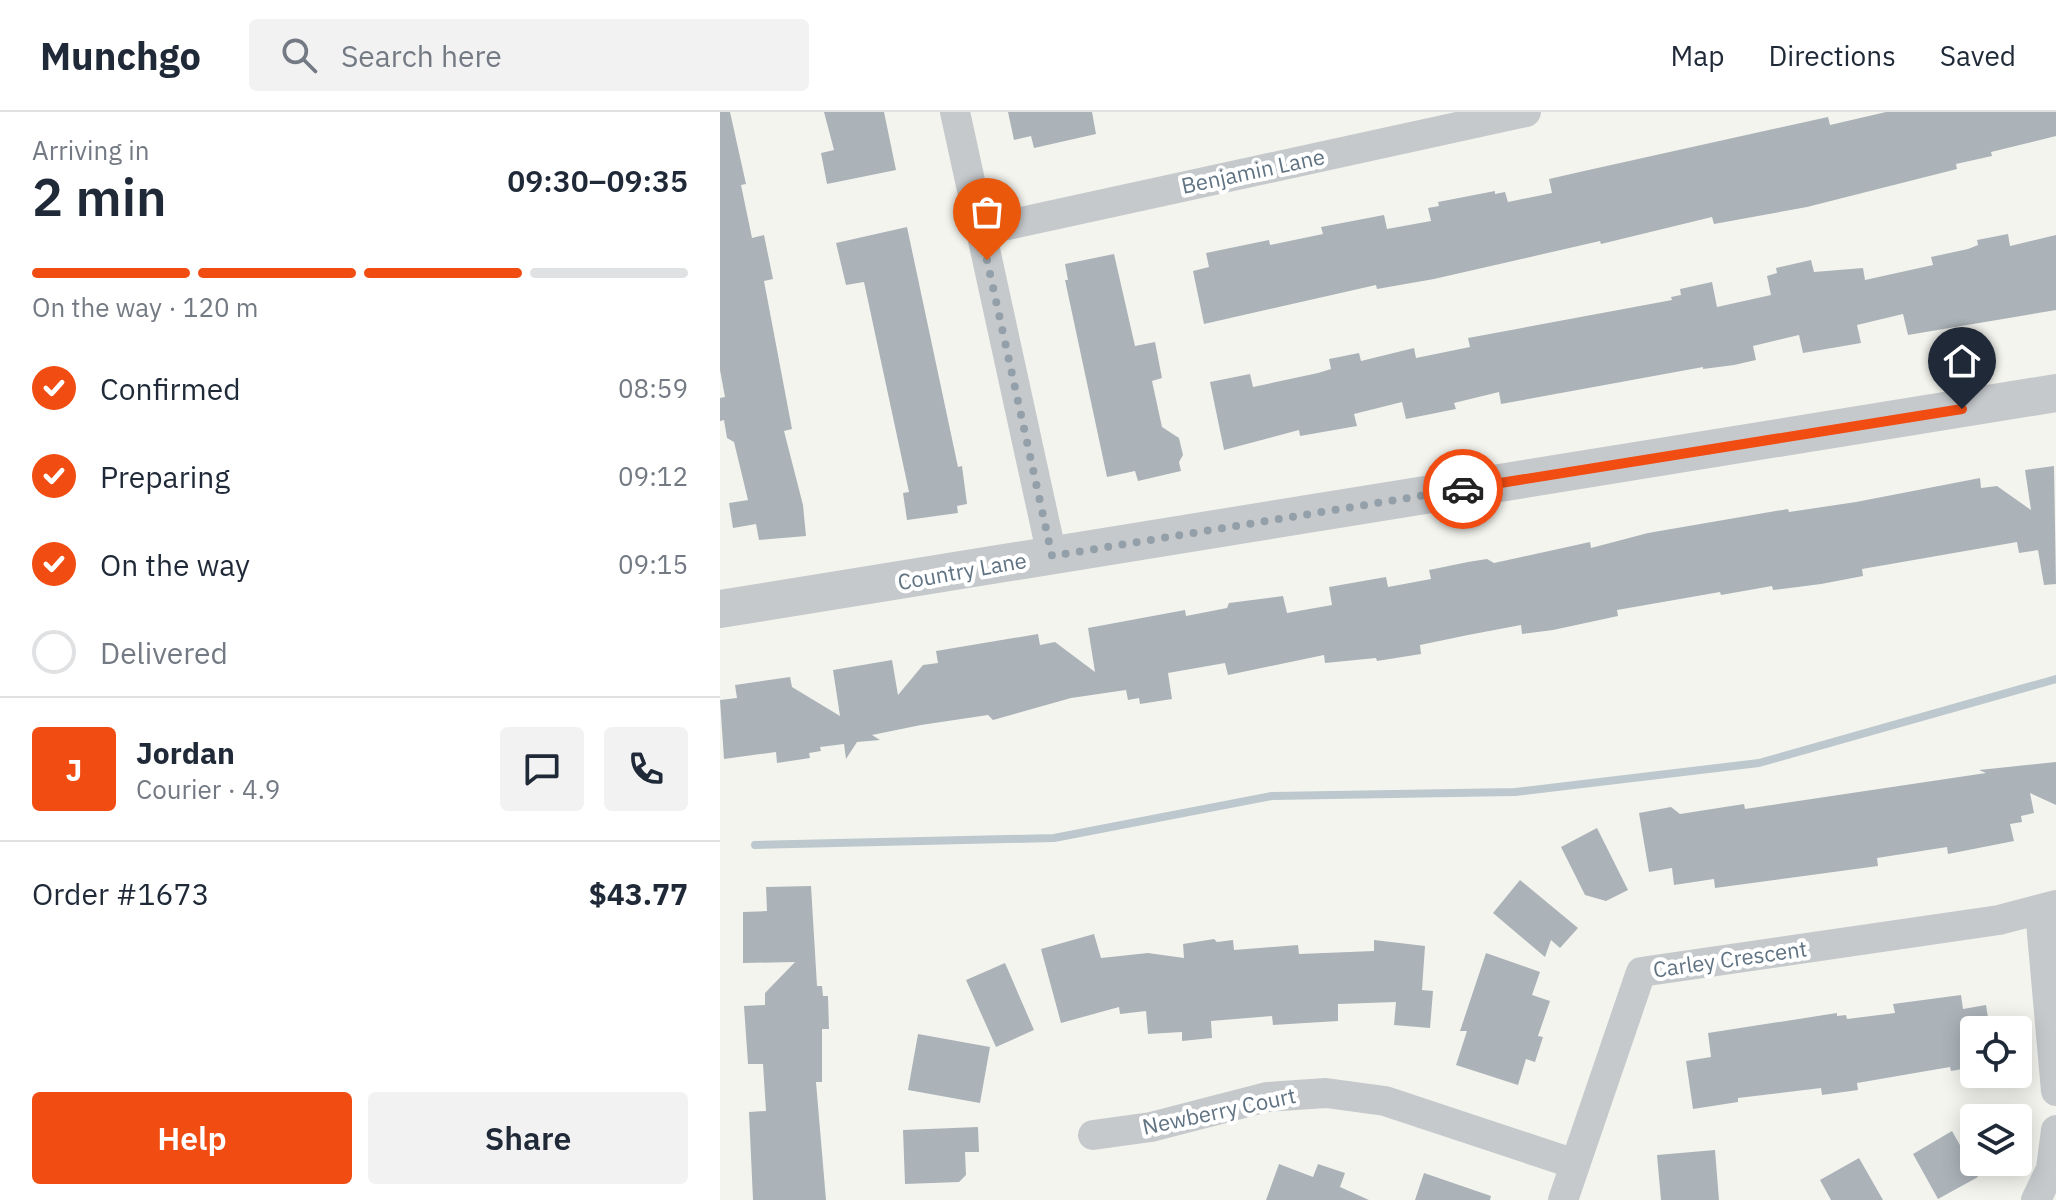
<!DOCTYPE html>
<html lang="en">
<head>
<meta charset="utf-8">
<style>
  :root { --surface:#fff; --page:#f2f2f3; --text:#1f2937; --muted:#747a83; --line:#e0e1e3; --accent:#f14c12 }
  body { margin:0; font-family:"IBM Plex Sans",sans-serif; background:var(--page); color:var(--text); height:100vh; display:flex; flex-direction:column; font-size:30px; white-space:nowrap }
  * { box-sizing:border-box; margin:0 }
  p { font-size:26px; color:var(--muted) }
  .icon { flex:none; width:44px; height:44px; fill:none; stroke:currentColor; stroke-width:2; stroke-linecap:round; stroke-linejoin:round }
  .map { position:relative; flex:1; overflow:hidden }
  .details { display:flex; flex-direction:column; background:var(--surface); width:720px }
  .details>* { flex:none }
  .fabs { position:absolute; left:1240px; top:904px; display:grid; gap:16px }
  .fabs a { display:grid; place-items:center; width:72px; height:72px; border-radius:8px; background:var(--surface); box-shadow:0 4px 20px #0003; font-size:40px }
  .pin { position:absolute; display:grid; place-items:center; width:68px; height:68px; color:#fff; margin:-82px -34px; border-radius:50% 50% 50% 0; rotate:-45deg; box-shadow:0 0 8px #0007 }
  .pin .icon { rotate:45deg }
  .courier { position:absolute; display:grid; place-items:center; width:80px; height:80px; margin:-40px; border:6px solid #f14c12; border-radius:50%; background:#fff; color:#222; box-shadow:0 2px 10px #0007 }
  .summary em { font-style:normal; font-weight:600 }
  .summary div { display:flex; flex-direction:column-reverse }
  .summary { display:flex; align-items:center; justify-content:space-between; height:136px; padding:0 32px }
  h1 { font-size:52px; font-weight:600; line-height:60px }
  .bar { display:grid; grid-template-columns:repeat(4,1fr); gap:12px 8px; align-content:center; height:96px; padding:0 32px }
  .bar i { height:10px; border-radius:6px; background:var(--line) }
  .bar .current { background:var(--accent) }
  .bar p { grid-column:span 4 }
  .line { display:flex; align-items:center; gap:20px; padding:0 32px; border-top:2px solid var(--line) }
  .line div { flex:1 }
  .round { display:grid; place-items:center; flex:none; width:84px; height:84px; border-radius:8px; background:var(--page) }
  ol { padding:0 32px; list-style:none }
  li { display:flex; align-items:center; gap:24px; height:88px }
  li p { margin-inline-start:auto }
  li .icon { padding:8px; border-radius:50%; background:var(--accent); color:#fff; stroke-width:4 }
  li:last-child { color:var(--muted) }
  li i { width:44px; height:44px; border:4px solid var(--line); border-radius:50% }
  .primary-button { display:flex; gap:16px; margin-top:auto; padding:16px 32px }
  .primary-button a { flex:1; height:92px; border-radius:8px; background:var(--accent); color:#fff; font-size:32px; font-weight:600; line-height:92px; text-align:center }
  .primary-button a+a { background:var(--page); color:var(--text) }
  header { display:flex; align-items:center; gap:48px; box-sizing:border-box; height:112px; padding:0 40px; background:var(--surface); border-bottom:2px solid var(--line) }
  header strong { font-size:38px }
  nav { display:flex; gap:44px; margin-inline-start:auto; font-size:28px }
  .search { width:560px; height:72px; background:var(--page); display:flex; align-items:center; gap:20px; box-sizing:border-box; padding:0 28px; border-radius:8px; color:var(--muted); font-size:30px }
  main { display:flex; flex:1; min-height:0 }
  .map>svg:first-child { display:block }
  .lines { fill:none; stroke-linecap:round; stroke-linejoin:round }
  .stream { stroke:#bcc8cd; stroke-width:8 }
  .building { fill:#abb3b8 }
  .minor { stroke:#c6c9cc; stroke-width:30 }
  .tertiary { stroke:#c6c9cc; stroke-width:38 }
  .done { stroke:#94a0a9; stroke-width:8; stroke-dasharray:0 14.4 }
  .route { stroke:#f14c12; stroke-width:10 }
  .labels { text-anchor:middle; stroke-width:8; stroke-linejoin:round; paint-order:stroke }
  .street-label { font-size:22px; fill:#607383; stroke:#fff }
</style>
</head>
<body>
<header>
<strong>Munchgo</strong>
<div class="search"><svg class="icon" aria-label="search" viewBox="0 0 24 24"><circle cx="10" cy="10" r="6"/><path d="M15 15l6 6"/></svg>Search here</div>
<nav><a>Map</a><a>Directions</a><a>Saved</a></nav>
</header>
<main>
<section class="details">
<div class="summary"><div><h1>2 min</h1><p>Arriving in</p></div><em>09:30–09:35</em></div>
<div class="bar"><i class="current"></i><i class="current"></i><i class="current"></i><i></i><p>On the way · 120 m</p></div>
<ol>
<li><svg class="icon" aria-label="check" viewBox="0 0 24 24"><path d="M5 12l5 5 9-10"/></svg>Confirmed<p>08:59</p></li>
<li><svg class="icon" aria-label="check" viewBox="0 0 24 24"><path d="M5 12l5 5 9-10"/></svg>Preparing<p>09:12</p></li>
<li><svg class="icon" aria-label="check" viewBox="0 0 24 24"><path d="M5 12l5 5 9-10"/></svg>On the way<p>09:15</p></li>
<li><i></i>Delivered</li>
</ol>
<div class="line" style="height:144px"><b class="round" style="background:var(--accent);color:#fff">J</b><div><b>Jordan</b><p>Courier · 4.9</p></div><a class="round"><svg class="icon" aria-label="chat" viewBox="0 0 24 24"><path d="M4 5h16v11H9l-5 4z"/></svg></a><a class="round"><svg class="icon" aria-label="phone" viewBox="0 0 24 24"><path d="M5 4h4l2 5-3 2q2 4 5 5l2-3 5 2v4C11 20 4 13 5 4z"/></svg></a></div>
<div class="line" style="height:104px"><div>Order #1673</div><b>$43.77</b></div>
<div class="primary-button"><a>Help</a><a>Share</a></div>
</section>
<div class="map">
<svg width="1336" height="1088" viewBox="0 0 1336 1088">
  <rect width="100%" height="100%" fill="#f4f4ef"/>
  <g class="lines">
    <path class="stream" d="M35,733L334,726L552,684L795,680L1039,651L1336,567"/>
  </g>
  <path class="building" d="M0,0H10L26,72L21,73L32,126L44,123L53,167L44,169L72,317L64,319L83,393L86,424L39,428L36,412L13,416L9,391L28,388L14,330L7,326L4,308L0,309V286L5,285L0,258Z
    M104,0H164L176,58L107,72L101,41L114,38Z
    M288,0H372L376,22L314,36L311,24L294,28Z
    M1166,0H1336V24L1271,40L1272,44L1236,52L1237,57L1087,95L994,112L992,105L881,132L880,129L714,167L657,177L656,173L484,212L473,159L489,155L486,141L549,128L550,133L603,122L601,115L664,103L667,117L711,109L708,96L719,94L718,90L775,79V82L785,80L788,90L832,81L829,67L864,59L1108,5L1110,13Z
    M187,115L238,355L242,354L247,392L237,394L238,401L187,408L183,381L189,380L144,170L126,173L116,131Z
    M1288,122L1290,134L1336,123V198L1188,223L1183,202L1137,213L1141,231L1083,241L1079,223L1033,234L1036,248L1014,253L983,257V255L781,292L779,280L734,291L736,297L686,307L682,290L634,302L637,314L580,324L579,318L504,338L490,270L530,262L533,275L598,261L611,257L609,247L639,241L641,249L694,236L696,246L750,235L748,226L952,188L951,185L961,183L960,177L992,170L997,195L1051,183L1047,164L1057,161L1056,156L1091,148L1094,160L1143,156L1145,168L1213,153L1211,145L1248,137L1258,133L1257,128Z
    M394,142L415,234L435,230L442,266L432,269L442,315L459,326L463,343L459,350L461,359L418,369L415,359L387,365L345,168H348L345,152Z
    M1334,354L1336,472L1324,473L1318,438L1299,441L1297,430L1142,457L1143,464L1101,472L1053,478L1052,474L1001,483L1000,480L897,498L898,504L833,518L802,522L801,513L748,523L700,533L701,542L657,549L656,546L605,551L604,543L508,563L505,551L448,561L452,587L420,592L419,586L408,588L406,578L351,586L273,608L268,603L201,613L152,623L160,628L137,630L126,647L124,632L100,635L101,639L89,641L90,646L57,651L56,640L4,647L0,588L17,586L15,573L70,565L72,575L120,604L113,558L172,548L178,583L203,553L218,551L216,539L318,522L320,533L335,530L375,560L368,516L465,498L466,504L507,496L509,491L563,484L567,501L612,493L609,475L666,465L668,475L711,467L709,458L748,450L767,447L774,451L870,430L871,436L928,421L1068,397L1069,400L1136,390L1260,366L1261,376L1277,374L1311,398L1305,358Z
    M1336,650V693L1310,681L1314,701L1301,704L1302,710L1290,712L1294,729L1228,742L1227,735L1157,746L1158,754L995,776L994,767L954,773L952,756L929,760L919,701L951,695L960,702L1024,692L1025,697L1266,661L1259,658Z
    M877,716L908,778L886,789L865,783L841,735Z
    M800,768L858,816L840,836L831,828L825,845L773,801Z
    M91,774L97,874H102L103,884H108L109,917H102V970H96L106,1088H33L29,1000L46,999L43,952H28L24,894L45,893V881L75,850L23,851V800L47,799L46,775Z
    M374,822L381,846L428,841L464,846L463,832L494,827L497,830L513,828L514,838L578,833L579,842L654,839V828L705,834L702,878L713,879L710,916L674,913L676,890L618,892V909L553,913L552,904L491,909L492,926L462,929V920L428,922L426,899L400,902L399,895L341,911L321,837Z
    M766,841L820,860L812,883L830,889L818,924L823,925L815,950L806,947L798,973L736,953L747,919H740Z
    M285,851L314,918L276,935L246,868Z
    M1241,883L1243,897L1266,893L1270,918H1254V955L1231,959L1230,955L1137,971L1138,978L1102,983L1101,976L1018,986V990L973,997L966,949L991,945L988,921L1117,901V904L1126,903L1127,907L1175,901L1173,892Z
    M198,922L270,935L260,991L188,978Z
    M258,1015L259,1040H245L246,1063L239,1070L185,1072L183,1018Z
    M1232,1019L1258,1065L1218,1087L1193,1042Z
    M995,1038L999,1088H941L937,1043Z
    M1139,1046L1163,1088H1111L1100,1068Z
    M559,1052L593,1065L598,1052L625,1061L620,1075L649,1088H546Z
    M704,1061L771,1084L770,1088H695Z"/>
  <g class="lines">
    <path class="minor" d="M235,0L332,444
      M260,119L806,0
      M1320,799L1336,979
      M373,1023L431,1015L547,985L606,981L665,989L855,1052
      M843,1088L921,860L1279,808L1336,793
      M1316,1088L1331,1057L1336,1018"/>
    <path class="tertiary" d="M0,497L1336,281"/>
  </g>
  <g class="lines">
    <path class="done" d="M267,148L332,444L743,377"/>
    <path class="route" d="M743,377L1242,297"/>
  </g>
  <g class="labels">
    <g class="street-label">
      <text transform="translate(533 59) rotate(-12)" y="8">Benjamin Lane</text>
      <text transform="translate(242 459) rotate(-10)" y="8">Country Lane</text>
      <text transform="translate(1010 847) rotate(-8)" y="8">Carley Crescent</text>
      <text transform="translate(499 999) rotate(-12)" y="8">Newberry Court</text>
    </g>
  </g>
</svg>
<div class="fabs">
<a><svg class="icon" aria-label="locate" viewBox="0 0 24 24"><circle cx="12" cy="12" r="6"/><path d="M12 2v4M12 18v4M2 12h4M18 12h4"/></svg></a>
<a><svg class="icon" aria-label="layers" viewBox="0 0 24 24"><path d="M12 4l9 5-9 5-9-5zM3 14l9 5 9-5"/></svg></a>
</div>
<div class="pin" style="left:267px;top:148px;background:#ea580c"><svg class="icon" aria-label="bag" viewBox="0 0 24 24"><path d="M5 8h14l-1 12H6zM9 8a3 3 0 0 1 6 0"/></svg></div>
<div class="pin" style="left:1242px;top:297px;background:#1f2937"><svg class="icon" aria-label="home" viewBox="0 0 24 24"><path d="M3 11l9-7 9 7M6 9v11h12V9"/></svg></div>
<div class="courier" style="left:743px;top:377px"><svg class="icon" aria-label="car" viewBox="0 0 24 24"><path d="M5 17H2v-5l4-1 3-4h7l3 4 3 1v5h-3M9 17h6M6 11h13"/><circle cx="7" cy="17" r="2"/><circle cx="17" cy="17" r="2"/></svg></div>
</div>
</main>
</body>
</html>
